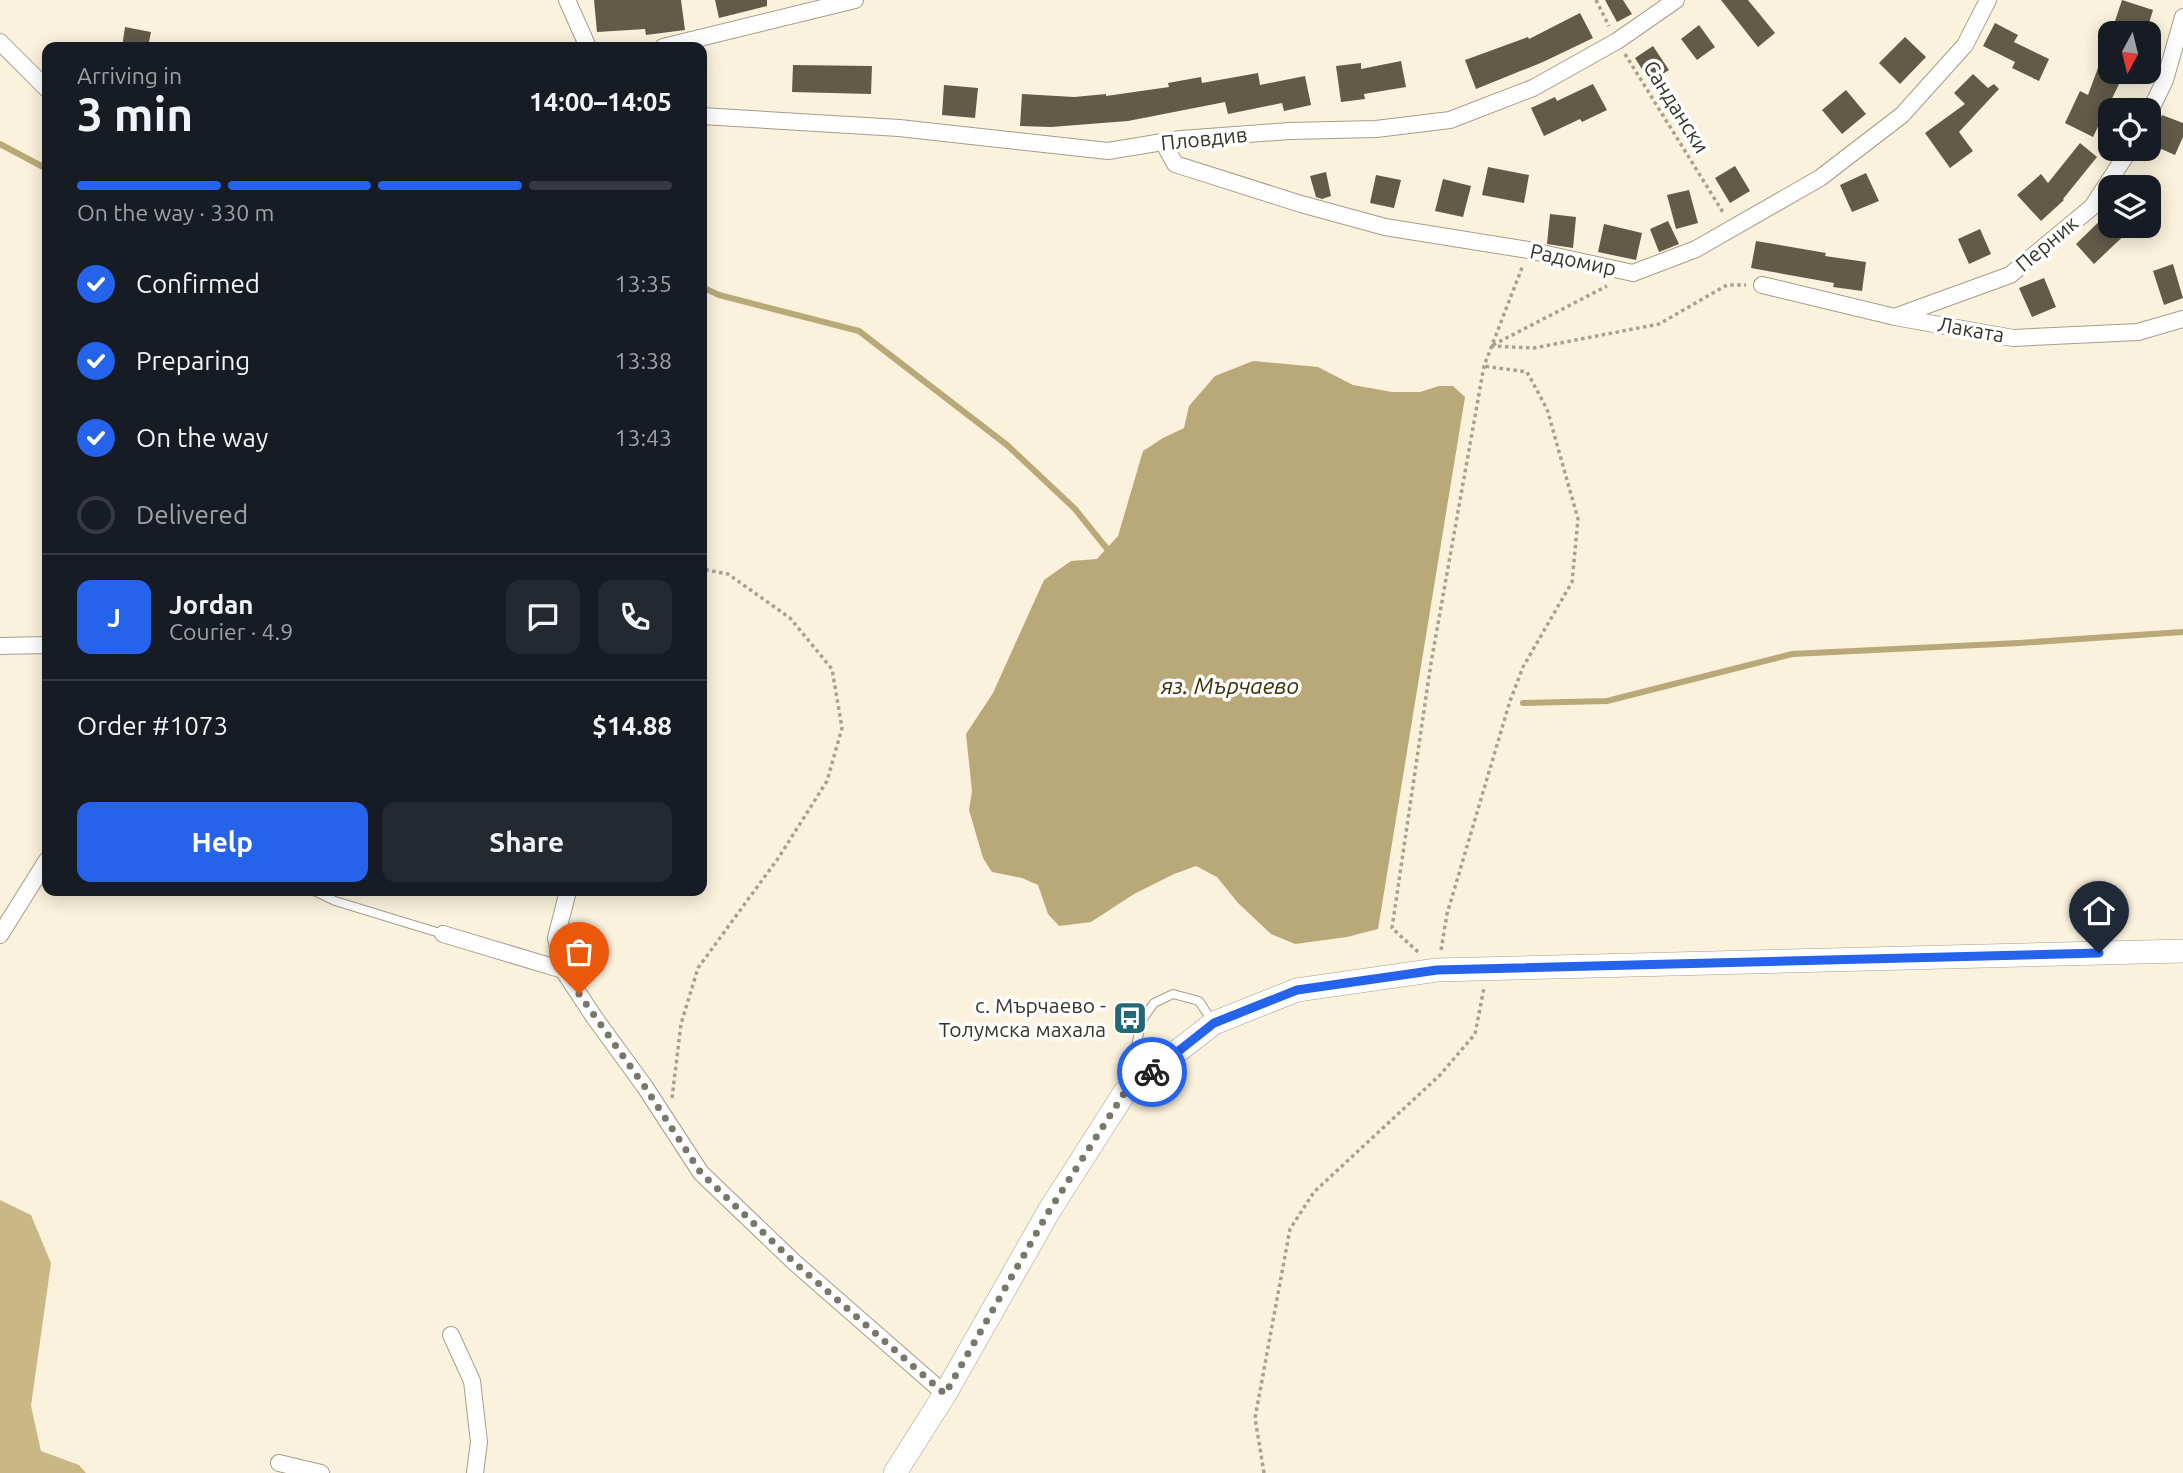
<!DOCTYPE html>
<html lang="en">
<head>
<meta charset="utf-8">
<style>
  :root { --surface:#171b24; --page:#242831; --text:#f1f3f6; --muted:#9ea1a6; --line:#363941; --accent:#2563eb }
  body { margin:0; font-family:Ubuntu,sans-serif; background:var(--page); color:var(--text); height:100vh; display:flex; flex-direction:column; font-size:26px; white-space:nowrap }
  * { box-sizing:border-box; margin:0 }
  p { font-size:23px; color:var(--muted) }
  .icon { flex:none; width:38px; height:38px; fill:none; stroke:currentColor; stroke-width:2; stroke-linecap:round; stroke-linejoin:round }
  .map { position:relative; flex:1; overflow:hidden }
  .panel { position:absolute; left:42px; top:42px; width:665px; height:854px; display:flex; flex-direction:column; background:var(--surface); border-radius:14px; box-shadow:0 4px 18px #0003 }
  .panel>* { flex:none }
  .needle { width:46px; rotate:187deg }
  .fabs { position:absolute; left:2098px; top:21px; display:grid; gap:14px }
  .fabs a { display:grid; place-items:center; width:63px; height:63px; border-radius:14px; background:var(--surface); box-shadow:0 4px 18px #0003; font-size:35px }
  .pin { position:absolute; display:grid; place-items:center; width:60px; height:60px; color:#fff; margin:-72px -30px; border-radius:50% 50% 50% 0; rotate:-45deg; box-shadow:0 0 7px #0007 }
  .pin .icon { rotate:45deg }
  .courier { position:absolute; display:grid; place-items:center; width:70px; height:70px; margin:-35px; border:5px solid #2563eb; border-radius:50%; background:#fff; color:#222; box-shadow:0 2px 9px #0007 }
  .headline em { font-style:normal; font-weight:700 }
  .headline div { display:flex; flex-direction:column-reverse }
  .headline { display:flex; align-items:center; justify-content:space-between; height:119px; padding:0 35px }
  h1 { font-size:46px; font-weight:700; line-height:52px }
  .bar { display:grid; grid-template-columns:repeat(4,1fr); gap:10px 7px; align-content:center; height:84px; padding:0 35px }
  .bar i { height:9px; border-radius:5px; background:var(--line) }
  .bar .selected { background:var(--accent) }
  .bar p { grid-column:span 4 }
  .line { display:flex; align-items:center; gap:18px; padding:0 35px; border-top:2px solid var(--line) }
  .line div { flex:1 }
  .round { display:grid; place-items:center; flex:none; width:74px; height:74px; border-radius:14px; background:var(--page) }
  ol { padding:0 35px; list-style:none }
  li { display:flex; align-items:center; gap:21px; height:77px }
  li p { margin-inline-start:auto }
  li .icon { padding:7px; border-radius:50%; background:var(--accent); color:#fff; stroke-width:4 }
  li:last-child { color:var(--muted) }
  li i { width:38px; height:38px; border:4px solid var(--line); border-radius:50% }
  .action { display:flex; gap:14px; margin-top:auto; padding:14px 35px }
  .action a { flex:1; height:80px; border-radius:14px; background:var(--accent); color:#fff; font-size:28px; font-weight:700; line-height:80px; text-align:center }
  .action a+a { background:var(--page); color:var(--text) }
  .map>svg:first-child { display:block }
  .forest { fill:#c9b786 }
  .water { fill:#b9a878 }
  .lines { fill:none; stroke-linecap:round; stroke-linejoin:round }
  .stream { stroke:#b9a878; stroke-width:6 }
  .building { fill:#625b48 }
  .lane-casing { stroke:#a59d89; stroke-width:10 }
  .street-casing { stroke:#a59d89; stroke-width:18 }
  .secondary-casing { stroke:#a59d89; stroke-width:24 }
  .path { stroke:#a7a191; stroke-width:3.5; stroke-dasharray:3.5 3.5; stroke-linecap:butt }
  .lane { stroke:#fff; stroke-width:8 }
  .street { stroke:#fff; stroke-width:16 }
  .secondary { stroke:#fff; stroke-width:23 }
  .done { stroke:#7b766a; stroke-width:7; stroke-dasharray:0 12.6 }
  .route { stroke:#2563eb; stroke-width:9 }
  .labels { text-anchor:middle; stroke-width:7; stroke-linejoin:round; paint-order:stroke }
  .street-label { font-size:21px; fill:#37342c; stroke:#fff }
  .poi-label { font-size:21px; fill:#37342c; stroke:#fff; text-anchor:end }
  .water-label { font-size:23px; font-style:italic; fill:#3c2f06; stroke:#fff }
</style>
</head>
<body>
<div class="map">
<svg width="2183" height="1473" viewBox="0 0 2183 1473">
  <rect width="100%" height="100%" fill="#faf2dc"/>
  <path class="forest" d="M0,1200L31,1215L51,1263L31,1406L41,1451L79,1465L86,1473H0Z"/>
  <path class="water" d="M1253,361L1318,367L1353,385L1392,392H1420L1439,386H1453L1465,397L1378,929L1347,937L1295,944L1271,934L1238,903L1217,877L1196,866L1174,874L1134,894L1091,922L1059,926L1048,914L1038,885L1022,878L992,872L983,858L969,810L972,791L966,734L993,693L1044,580L1071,561L1097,559L1118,536L1143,451L1163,438L1184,428L1189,406L1215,376Z"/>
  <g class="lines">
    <path class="stream" d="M0,144L47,169
      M702,287L719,295L859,331L1007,445L1075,509L1112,555
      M1523,703L1607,701L1792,654L2019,643L2183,632"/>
  </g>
  <path class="building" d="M594,0H681L685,30L646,35L645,29L597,32Z
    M715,0H767V6L719,18Z
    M1605,0H1623L1632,14L1617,22Z
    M1721,0H1748L1775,33L1758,47Z
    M2122,0L2153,10L2146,33H2111Z
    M1580,13L1593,38L1543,62L1476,89L1465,60L1528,37L1529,39Z
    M1995,23L2018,35L2014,42L2049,59L2039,81L2012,68L2015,62L1983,46Z
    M1699,25L1715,47L1697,60L1681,39Z
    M125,27L151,32L148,47H122Z
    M1905,37L1926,57L1900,84L1879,63Z
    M2109,38H2110V72H2125L2093,137L2065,123L2080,91L2088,95Z
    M1653,46L1669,70L1650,82L1635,58Z
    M1401,61L1406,87L1364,94L1365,99L1341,102L1336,66L1361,63V69Z
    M793,65L872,66L871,94L792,92Z
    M1258,73L1260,85L1305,76L1311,105L1284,111L1282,103L1228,114L1225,102L1128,121L1051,127L1020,126L1022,94L1074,97L1106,94V96L1169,87L1168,83L1201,77L1202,83Z
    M1973,74L1988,88L1994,84L1999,89L1959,132L1973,151L1950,168L1925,133L1965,104L1954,93Z
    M1593,84L1607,110L1582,122L1580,119L1544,136L1531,108L1555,97L1557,101Z
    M944,85L978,88L975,118L942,115Z
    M1846,90L1866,114L1842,134L1822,110Z
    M2162,115L2183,123V137L2175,155L2150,144Z
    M2080,143L2097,157L2063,199L2064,200L2041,221L2017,195L2041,174L2048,183Z
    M1735,166L1750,191L1730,203L1715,178Z
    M1488,167L1529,175L1524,203L1482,195Z
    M1326,172L1331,196L1322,199L1316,197L1310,176Z
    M1866,173L1879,201L1852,212L1840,185Z
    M1376,175L1401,180L1394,208L1370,203Z
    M1443,179L1471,186L1463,217L1435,211Z
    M1689,190L1698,223L1676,229L1667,195Z
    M2110,211V226H2134L2094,264L2076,244Z
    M1550,214L1576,217L1573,248L1547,244Z
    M1668,221L1679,244L1659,252L1650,229Z
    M1604,224L1642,233L1636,260L1598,252Z
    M1980,229L1991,254L1969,264L1958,239Z
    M1756,241L1826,253L1825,256L1866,262L1862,291L1833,287L1834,283L1751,268Z
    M2173,264L2183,298L2164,305L2153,271Z
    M2044,278L2056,307L2032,317L2019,288Z"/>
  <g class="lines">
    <g class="lane-casing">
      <path id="lane" d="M314,891L335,901L443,934
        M1127,1085L1142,1020L1154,1003L1173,994L1199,1001L1212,1021"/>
    </g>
    <g class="street-casing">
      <path id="street" d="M567,0L588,47
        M0,42L47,89
        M663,47L855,0
        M2149,113L2165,80L2183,17
        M702,116L899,128L1108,151L1181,139L1289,131L1376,129L1450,120L1533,88L1617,41L1676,0
        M1163,142L1175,164L1301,204L1385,227L1528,250L1633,273L1696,249L1820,178L1902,115L1965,45L1988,0
        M1762,285L1895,317L2013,338L2138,332L2183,319
        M1897,316L2010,275L2092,207L2130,149
        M0,646L47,645
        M568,891L556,938L563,970L594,1017L645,1087L701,1173L794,1262L945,1394
        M443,934L563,970
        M0,935L47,860
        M451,1335L472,1381L479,1442L475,1473
        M279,1463L321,1473"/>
    </g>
    <g class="secondary-casing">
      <path id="secondary" d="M895,1473L945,1394L1049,1211L1125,1092L1214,1023L1297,990L1437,970L2183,951"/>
    </g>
    <path class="path" d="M1596,0L1609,26
      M1625,54L1724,214
      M1493,345L1607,286
      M1491,346L1534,348L1659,324L1727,285H1746
      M1441,950L1447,914L1510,701L1523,667L1572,582L1578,519L1547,409L1527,372L1484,366
      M1418,952L1392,928L1431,663L1484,366L1523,265
      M672,1098L681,1024L698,968L779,857L827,781L842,728L832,669L790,618L728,574L702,569
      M1264,1473L1255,1418L1290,1229L1314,1192L1440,1075L1475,1034L1484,988"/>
    <use href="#lane" class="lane"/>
    <use href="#street" class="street"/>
    <use href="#secondary" class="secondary"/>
  </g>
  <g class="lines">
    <path class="done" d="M579,994L645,1087L701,1173L794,1262L945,1394L1049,1211L1125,1092L1152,1072"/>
    <path class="route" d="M1152,1072L1214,1023L1297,990L1437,970L2099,953"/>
  </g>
  <defs>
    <g id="bus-square" transform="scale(1.75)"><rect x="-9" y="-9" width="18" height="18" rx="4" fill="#236879" stroke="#fff"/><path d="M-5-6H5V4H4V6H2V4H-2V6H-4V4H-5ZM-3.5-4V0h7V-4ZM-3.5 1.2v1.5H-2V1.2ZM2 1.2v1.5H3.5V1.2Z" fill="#fff"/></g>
  </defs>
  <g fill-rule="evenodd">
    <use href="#bus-square" x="1130" y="1018"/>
  </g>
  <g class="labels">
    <g class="street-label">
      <text transform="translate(1676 107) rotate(58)" y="7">Сандански</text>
      <text transform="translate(1204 139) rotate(-6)" y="7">Пловдив</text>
      <text transform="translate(2047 244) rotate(-40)" y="7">Перник</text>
      <text transform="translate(1573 260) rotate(12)" y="7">Радомир</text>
      <text transform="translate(1971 330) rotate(10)" y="7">Лаката</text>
    </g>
    <g class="poi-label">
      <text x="1106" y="1013">с. Мърчаево -<tspan x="1106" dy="24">Толумска махала</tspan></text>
    </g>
    <g class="water-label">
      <text x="1230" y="694">яз. Мърчаево</text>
    </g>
  </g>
</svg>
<div class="fabs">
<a><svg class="needle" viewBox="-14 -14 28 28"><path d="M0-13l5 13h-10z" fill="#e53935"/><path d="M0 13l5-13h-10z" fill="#9ea1a6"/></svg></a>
<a><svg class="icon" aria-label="locate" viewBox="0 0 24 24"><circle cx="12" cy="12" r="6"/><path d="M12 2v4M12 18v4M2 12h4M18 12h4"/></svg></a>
<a><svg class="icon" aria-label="layers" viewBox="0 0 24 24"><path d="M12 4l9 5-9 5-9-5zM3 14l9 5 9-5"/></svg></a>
</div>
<div class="pin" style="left:579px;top:994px;background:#ea580c"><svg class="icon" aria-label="bag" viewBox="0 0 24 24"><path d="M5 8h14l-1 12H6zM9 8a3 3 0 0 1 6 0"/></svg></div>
<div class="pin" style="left:2099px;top:953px;background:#1f2937"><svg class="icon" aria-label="home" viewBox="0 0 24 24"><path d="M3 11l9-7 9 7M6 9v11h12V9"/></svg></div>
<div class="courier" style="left:1152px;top:1072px"><svg class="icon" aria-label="bike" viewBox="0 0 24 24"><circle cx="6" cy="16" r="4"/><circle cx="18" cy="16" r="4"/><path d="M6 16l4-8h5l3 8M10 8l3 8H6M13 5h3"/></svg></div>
<section class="panel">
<div class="headline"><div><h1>3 min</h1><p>Arriving in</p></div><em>14:00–14:05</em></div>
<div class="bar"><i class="selected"></i><i class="selected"></i><i class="selected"></i><i></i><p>On the way · 330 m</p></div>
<ol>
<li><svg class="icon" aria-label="check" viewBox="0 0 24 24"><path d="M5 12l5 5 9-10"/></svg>Confirmed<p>13:35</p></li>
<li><svg class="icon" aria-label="check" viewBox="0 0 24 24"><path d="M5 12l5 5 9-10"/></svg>Preparing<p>13:38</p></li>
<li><svg class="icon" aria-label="check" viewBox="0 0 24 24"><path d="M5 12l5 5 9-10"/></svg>On the way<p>13:43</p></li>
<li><i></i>Delivered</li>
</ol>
<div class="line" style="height:126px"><b class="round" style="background:var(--accent);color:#fff">J</b><div><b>Jordan</b><p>Courier · 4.9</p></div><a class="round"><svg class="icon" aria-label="chat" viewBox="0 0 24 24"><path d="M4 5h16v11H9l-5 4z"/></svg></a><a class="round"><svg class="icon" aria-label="phone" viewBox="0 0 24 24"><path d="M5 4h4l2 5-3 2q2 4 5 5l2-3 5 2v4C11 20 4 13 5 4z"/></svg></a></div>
<div class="line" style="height:91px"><div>Order #1073</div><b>$14.88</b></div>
<div class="action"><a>Help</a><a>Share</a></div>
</section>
</div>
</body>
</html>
